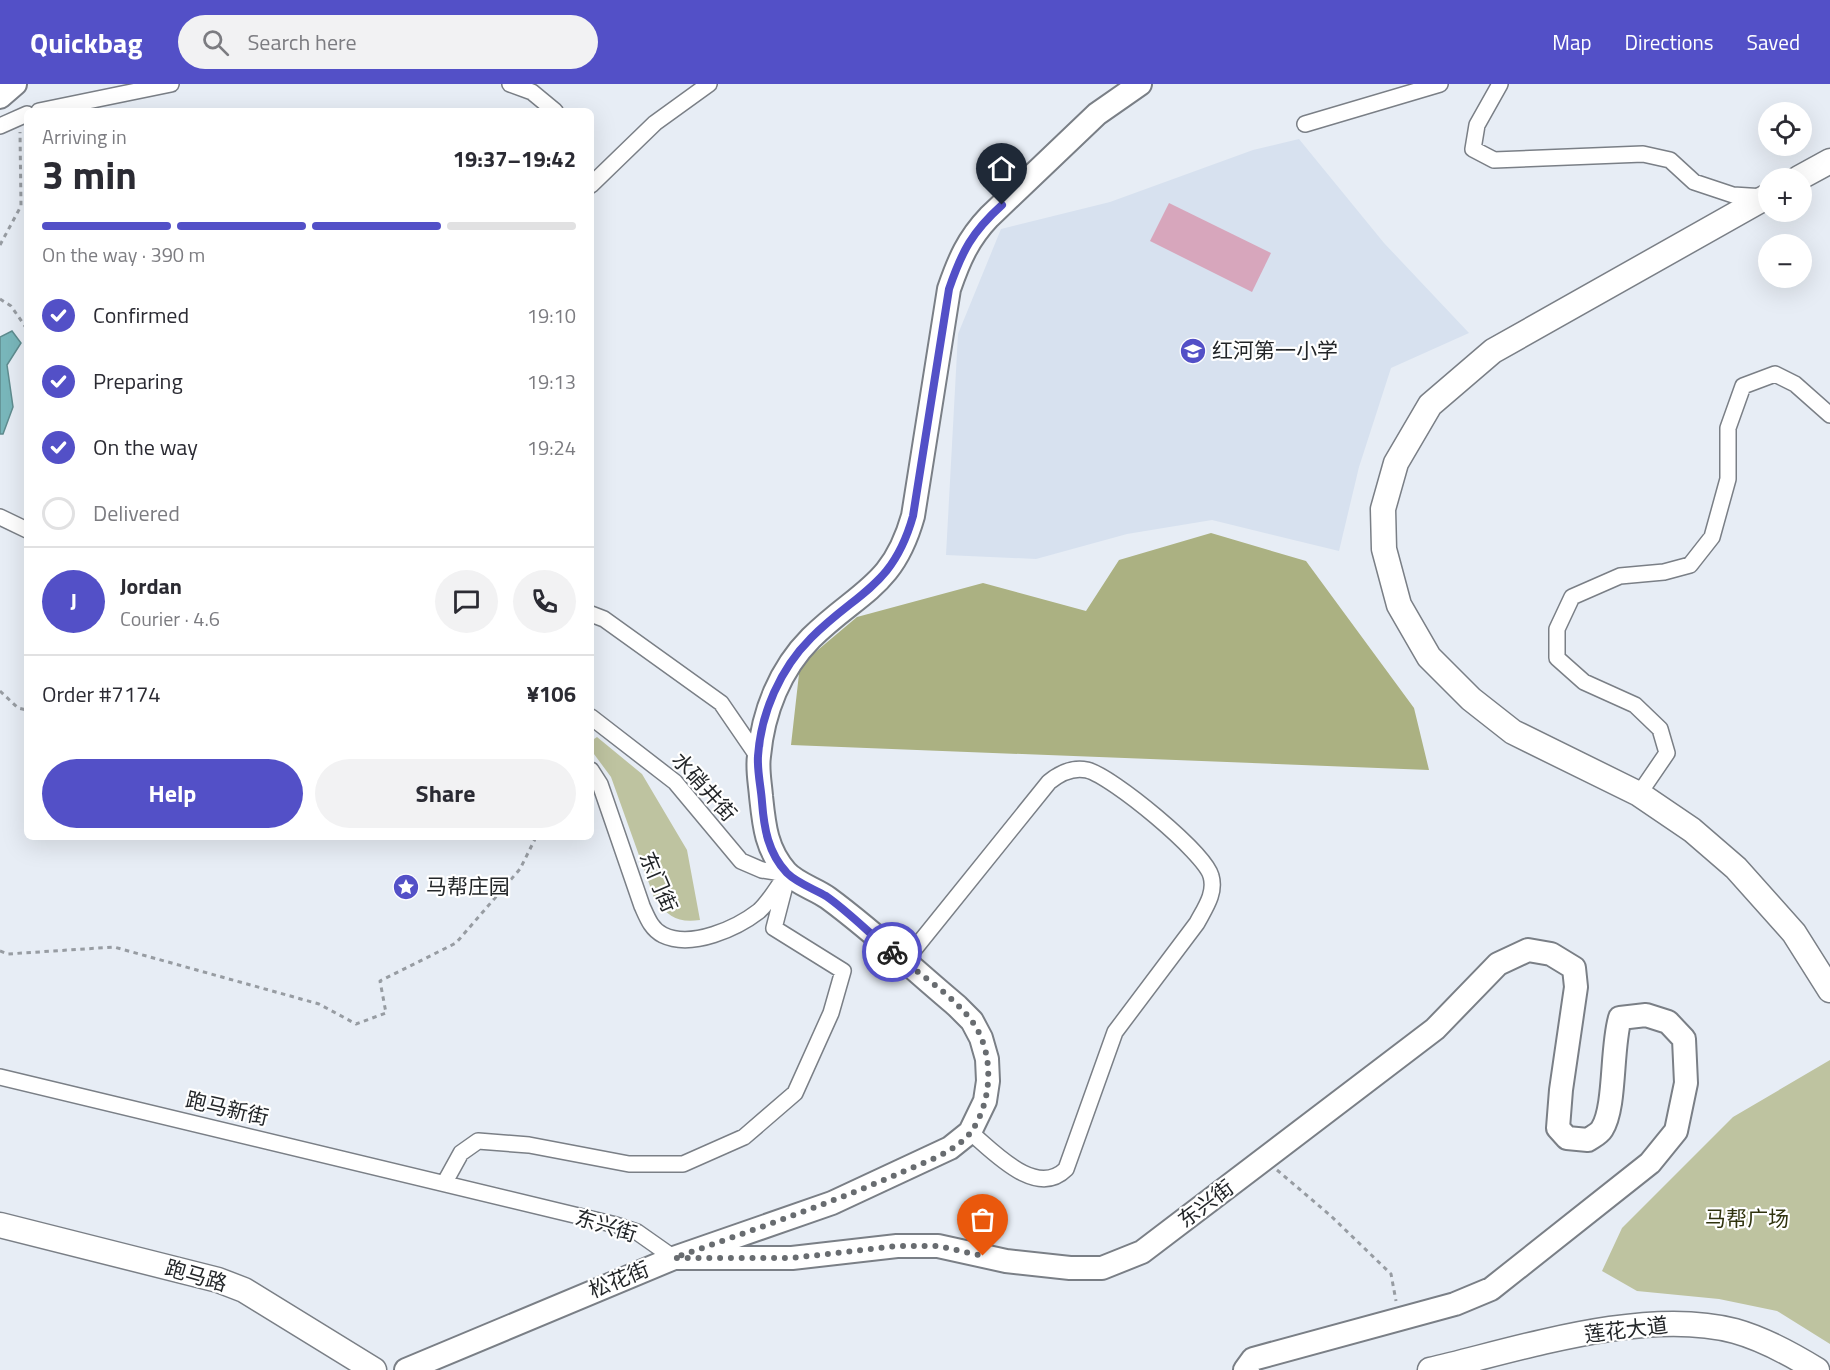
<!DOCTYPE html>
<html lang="en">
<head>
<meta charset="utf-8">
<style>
  :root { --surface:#fff; --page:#f2f2f3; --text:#2b2b33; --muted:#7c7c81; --line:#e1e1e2; --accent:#5350c7 }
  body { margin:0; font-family:"Titillium Web","Noto Sans SC",sans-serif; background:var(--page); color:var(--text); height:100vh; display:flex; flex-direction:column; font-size:22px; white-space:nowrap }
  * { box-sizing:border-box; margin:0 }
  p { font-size:20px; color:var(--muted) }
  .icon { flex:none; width:33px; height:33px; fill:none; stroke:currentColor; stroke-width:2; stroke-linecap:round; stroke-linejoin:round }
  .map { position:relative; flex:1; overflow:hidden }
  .side { position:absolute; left:24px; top:24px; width:570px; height:732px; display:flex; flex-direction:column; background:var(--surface); border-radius:9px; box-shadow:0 6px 24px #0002 }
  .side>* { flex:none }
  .tools { position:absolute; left:1758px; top:18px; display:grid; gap:12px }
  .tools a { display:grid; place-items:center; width:54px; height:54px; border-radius:50%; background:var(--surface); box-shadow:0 6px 24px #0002; font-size:30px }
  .pin { position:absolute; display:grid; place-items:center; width:51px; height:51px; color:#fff; margin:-62px -26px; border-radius:50% 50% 50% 0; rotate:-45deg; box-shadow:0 0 6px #0007 }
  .pin .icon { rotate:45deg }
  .courier { position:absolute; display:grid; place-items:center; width:60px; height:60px; margin:-30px; border:4px solid #5350c7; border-radius:50%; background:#fff; color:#222; box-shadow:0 2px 8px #0007 }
  .overview em { font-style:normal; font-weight:700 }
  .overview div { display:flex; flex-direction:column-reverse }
  .overview { display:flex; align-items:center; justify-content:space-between; height:102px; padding:0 18px }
  h1 { font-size:39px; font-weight:700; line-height:45px }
  .bar { display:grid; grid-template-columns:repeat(4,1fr); gap:9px 6px; align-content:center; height:72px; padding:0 18px }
  .bar i { height:8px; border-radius:4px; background:var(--line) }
  .bar .current { background:var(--accent) }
  .bar p { grid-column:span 4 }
  .line { display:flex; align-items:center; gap:15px; padding:0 18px; border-top:2px solid var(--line) }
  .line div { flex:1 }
  .round { display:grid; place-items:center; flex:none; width:63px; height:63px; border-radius:32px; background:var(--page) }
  ol { padding:0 18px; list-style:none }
  li { display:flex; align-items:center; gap:18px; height:66px }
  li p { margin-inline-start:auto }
  li .icon { padding:6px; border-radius:50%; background:var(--accent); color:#fff; stroke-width:4 }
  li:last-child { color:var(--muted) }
  li i { width:33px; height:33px; border:3px solid var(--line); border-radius:50% }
  .primary-button { display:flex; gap:12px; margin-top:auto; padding:12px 18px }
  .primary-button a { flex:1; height:69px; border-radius:36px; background:var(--accent); color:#fff; font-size:24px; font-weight:700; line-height:69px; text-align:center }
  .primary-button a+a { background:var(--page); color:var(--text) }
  header { display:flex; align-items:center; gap:36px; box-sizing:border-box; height:84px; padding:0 30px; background:var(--accent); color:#fff }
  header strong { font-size:28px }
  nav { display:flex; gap:33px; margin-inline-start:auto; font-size:21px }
  .search { width:420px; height:54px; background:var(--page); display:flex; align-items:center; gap:15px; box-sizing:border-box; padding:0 21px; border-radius:33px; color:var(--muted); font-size:22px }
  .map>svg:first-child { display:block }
  .built { fill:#d7e1ef }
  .green { fill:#bec3a0 }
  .forest { fill:#abb182 }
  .water { fill:#79b7bb; stroke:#5f8c8f; stroke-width:1.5 }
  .building { fill:#d7a6bc }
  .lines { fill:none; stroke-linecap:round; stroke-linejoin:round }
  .street-casing { stroke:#7a7f86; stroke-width:18 }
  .secondary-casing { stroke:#7a7f86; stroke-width:26 }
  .primary-casing { stroke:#7a7f86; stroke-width:27 }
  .path { stroke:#979ca2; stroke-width:3; stroke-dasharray:4.5 4.5; stroke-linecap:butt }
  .street { stroke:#fff; stroke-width:15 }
  .secondary { stroke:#fff; stroke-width:22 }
  .primary { stroke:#fff; stroke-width:24 }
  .done { stroke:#686c70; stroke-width:6; stroke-dasharray:0 10.8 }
  .route { stroke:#5350c7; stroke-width:8 }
  .labels { text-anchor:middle; stroke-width:4.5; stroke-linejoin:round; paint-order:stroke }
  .poi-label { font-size:21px; fill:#232629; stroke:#fff; text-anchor:start }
  .street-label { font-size:21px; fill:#232629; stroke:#fff }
  .park-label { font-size:21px; fill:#30330e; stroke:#fff }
</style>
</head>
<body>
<header>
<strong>Quickbag</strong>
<div class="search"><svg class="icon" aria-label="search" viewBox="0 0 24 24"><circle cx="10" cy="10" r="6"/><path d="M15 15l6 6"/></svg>Search here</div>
<nav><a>Map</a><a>Directions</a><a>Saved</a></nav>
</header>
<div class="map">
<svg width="1830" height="1286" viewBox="0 0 1830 1286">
  <rect width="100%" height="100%" fill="#e7edf5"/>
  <path class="built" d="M1299,55L1384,159L1469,249L1391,284L1359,383L1339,467L1212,436L1127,450L1036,475L946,471L958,250L1001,145L1110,118L1253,66Z"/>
  <path class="green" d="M597,653L642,690L687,766L700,836C678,839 669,833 655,816L611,693L591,666V657Z
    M1830,976V1260L1777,1227L1719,1215L1637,1207L1602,1187L1622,1144L1733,1033Z"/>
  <path class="forest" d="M1211,449L1306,477L1414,624L1429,686L791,661L800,581L857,533L983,499L1086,527L1119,476Z"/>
  <path class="water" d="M12,247L21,259L7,281L13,323L3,350H0V253Z"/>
  <path class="building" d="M1169,119L1271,169L1252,208L1150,157Z"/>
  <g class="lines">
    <g class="street-casing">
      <path id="street" d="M510,0L532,8L555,27
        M1500,0L1477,41L1473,65L1494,76L1643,70L1670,76L1694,98L1733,111L1765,113
        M39,27L171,0
        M1305,40L1440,0
        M0,42L27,30
        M591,101L655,39L709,0
        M0,433L27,446
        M591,530L604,535L721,619L758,673
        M591,633L675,698L741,777L762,786L788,790
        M591,686L600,700L642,822C647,833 651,845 663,851C692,865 737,844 759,827C768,819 775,807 782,797
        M1639,710L1667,669L1660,645L1635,621L1584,598L1557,574V545L1572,513L1620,492L1664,488L1690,481L1712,453L1728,395V344L1743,302L1775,290L1795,300L1830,331
        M904,878L1049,698C1060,689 1073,683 1087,686C1112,692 1205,769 1211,792C1216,809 1205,824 1197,839L1115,948L1066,1085C1036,1115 993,1067 970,1048
        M0,993L616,1141L637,1148L674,1174
        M445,1098L461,1069L478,1057L529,1061L629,1080H683L744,1053L795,1009L831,929L843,887L774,844L788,790"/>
    </g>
    <g class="secondary-casing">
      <path id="secondary" d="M0,13L15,0
        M674,1174H792L897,1162H938L1006,1177L1070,1184H1102L1142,1168L1435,945L1498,880L1528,866L1551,870L1574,884L1576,903L1561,1006L1558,1044L1567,1054L1588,1056C1592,1053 1599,1050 1602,1045C1616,1023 1611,964 1620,934L1646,931L1668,938L1684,955L1686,999L1676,1047L1650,1079L1491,1205L1455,1220L1253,1275L1245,1286
        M406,1286L674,1174L832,1119L950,1064L970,1048L985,1017L988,997L987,975L981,954L972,937L957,922C914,886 873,847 828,814C816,805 797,800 786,788C766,765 764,741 761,712C760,699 757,685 759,672C763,628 780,585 811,554C859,507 893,503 913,432L949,205C959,176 968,155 989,133L1097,30L1140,0"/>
    </g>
    <g class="primary-casing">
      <path id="primary" d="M1799,94L1830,77
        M1768,112L1493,267L1430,321L1396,379L1383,425L1384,465L1399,521L1429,573L1471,615L1513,648L1639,710L1692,746L1736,784L1794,849L1830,906
        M0,1141L218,1196L244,1206L374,1286
        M1430,1286C1520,1265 1644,1223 1735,1247C1764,1255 1791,1270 1817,1286"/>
    </g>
    <path class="path" d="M0,161L21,122L20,48
      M0,215L11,222L27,245
      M0,607L18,624L27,626
      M0,867L8,870L114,863L319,920L356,940L386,929L380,897L456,859L520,785L536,753
      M1277,1086L1331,1132L1391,1190L1396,1217"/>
    <use href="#street" class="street"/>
    <use href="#secondary" class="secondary"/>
    <use href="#primary" class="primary"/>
  </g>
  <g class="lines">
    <path class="done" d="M892,868C918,889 951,910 971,936C995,967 993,1017 971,1048C955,1069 922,1079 900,1089C826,1121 750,1147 674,1174H792L897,1162H938L983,1172"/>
    <path class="route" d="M892,868C870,850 849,828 826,812C814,805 797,799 787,789C768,769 764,744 762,718C761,703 757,687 758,672C761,629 780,585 811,554C858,507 893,503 913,432L949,205C962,167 972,148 1002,121"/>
  </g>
  <defs>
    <g id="school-disc" transform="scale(1.35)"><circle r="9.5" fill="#5350c7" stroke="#fff"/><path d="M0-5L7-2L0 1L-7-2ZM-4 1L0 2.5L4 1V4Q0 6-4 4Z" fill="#fff"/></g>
    <g id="sight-disc" transform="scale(1.35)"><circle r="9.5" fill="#5350c7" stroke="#fff"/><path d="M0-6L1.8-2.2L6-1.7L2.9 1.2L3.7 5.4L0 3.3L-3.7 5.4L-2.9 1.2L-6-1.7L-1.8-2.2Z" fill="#fff"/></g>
  </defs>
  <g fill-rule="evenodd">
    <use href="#school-disc" x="1193" y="267"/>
    <use href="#sight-disc" x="406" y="803"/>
  </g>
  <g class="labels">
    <g class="poi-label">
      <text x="1212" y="274">红河第一小学</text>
      <text x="426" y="810">马帮庄园</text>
    </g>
    <g class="street-label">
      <text transform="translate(704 703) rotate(48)" y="7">水硝井街</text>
      <text transform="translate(658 798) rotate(67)" y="7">东门街</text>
      <text transform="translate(227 1025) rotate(13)" y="7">跑马新街</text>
      <text transform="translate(1206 1120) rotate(-37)" y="7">东兴街</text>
      <text transform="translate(606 1142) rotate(17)" y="7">东兴街</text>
      <text transform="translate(196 1192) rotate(16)" y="7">跑马路</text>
      <text transform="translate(619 1196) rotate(-22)" y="7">松花街</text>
      <text transform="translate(1626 1246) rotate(-7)" y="7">莲花大道</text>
    </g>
    <g class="park-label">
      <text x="1747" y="1142">马帮广场</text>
    </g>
  </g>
</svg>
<div class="tools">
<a><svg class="icon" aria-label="locate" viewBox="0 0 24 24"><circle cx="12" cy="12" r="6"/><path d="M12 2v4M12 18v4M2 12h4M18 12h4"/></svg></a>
<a>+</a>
<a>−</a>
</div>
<div class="pin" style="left:983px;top:1172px;background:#ea580c"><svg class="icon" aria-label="bag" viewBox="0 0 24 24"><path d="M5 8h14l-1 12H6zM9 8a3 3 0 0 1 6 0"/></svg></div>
<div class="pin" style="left:1002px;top:121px;background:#1f2937"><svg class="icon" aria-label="home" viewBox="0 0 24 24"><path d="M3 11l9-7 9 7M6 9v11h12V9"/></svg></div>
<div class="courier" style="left:892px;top:868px"><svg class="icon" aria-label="bike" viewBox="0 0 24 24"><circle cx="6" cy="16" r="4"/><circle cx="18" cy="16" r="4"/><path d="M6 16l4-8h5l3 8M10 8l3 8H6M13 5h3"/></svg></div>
<section class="side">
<div class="overview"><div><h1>3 min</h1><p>Arriving in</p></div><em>19:37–19:42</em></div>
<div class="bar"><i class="current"></i><i class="current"></i><i class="current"></i><i></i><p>On the way · 390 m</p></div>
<ol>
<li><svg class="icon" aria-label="check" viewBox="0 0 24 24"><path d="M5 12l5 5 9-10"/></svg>Confirmed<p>19:10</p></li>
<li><svg class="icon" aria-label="check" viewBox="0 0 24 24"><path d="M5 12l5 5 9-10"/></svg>Preparing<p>19:13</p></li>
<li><svg class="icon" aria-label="check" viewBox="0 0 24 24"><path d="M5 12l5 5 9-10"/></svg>On the way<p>19:24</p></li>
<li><i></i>Delivered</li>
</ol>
<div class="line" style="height:108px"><b class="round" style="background:var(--accent);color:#fff">J</b><div><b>Jordan</b><p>Courier · 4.6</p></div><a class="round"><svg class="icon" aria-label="chat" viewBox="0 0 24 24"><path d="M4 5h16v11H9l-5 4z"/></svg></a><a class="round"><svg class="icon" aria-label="phone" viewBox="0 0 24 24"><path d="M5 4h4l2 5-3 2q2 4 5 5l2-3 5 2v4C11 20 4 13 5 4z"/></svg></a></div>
<div class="line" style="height:78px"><div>Order #7174</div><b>¥106</b></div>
<div class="primary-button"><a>Help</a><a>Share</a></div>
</section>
</div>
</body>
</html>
